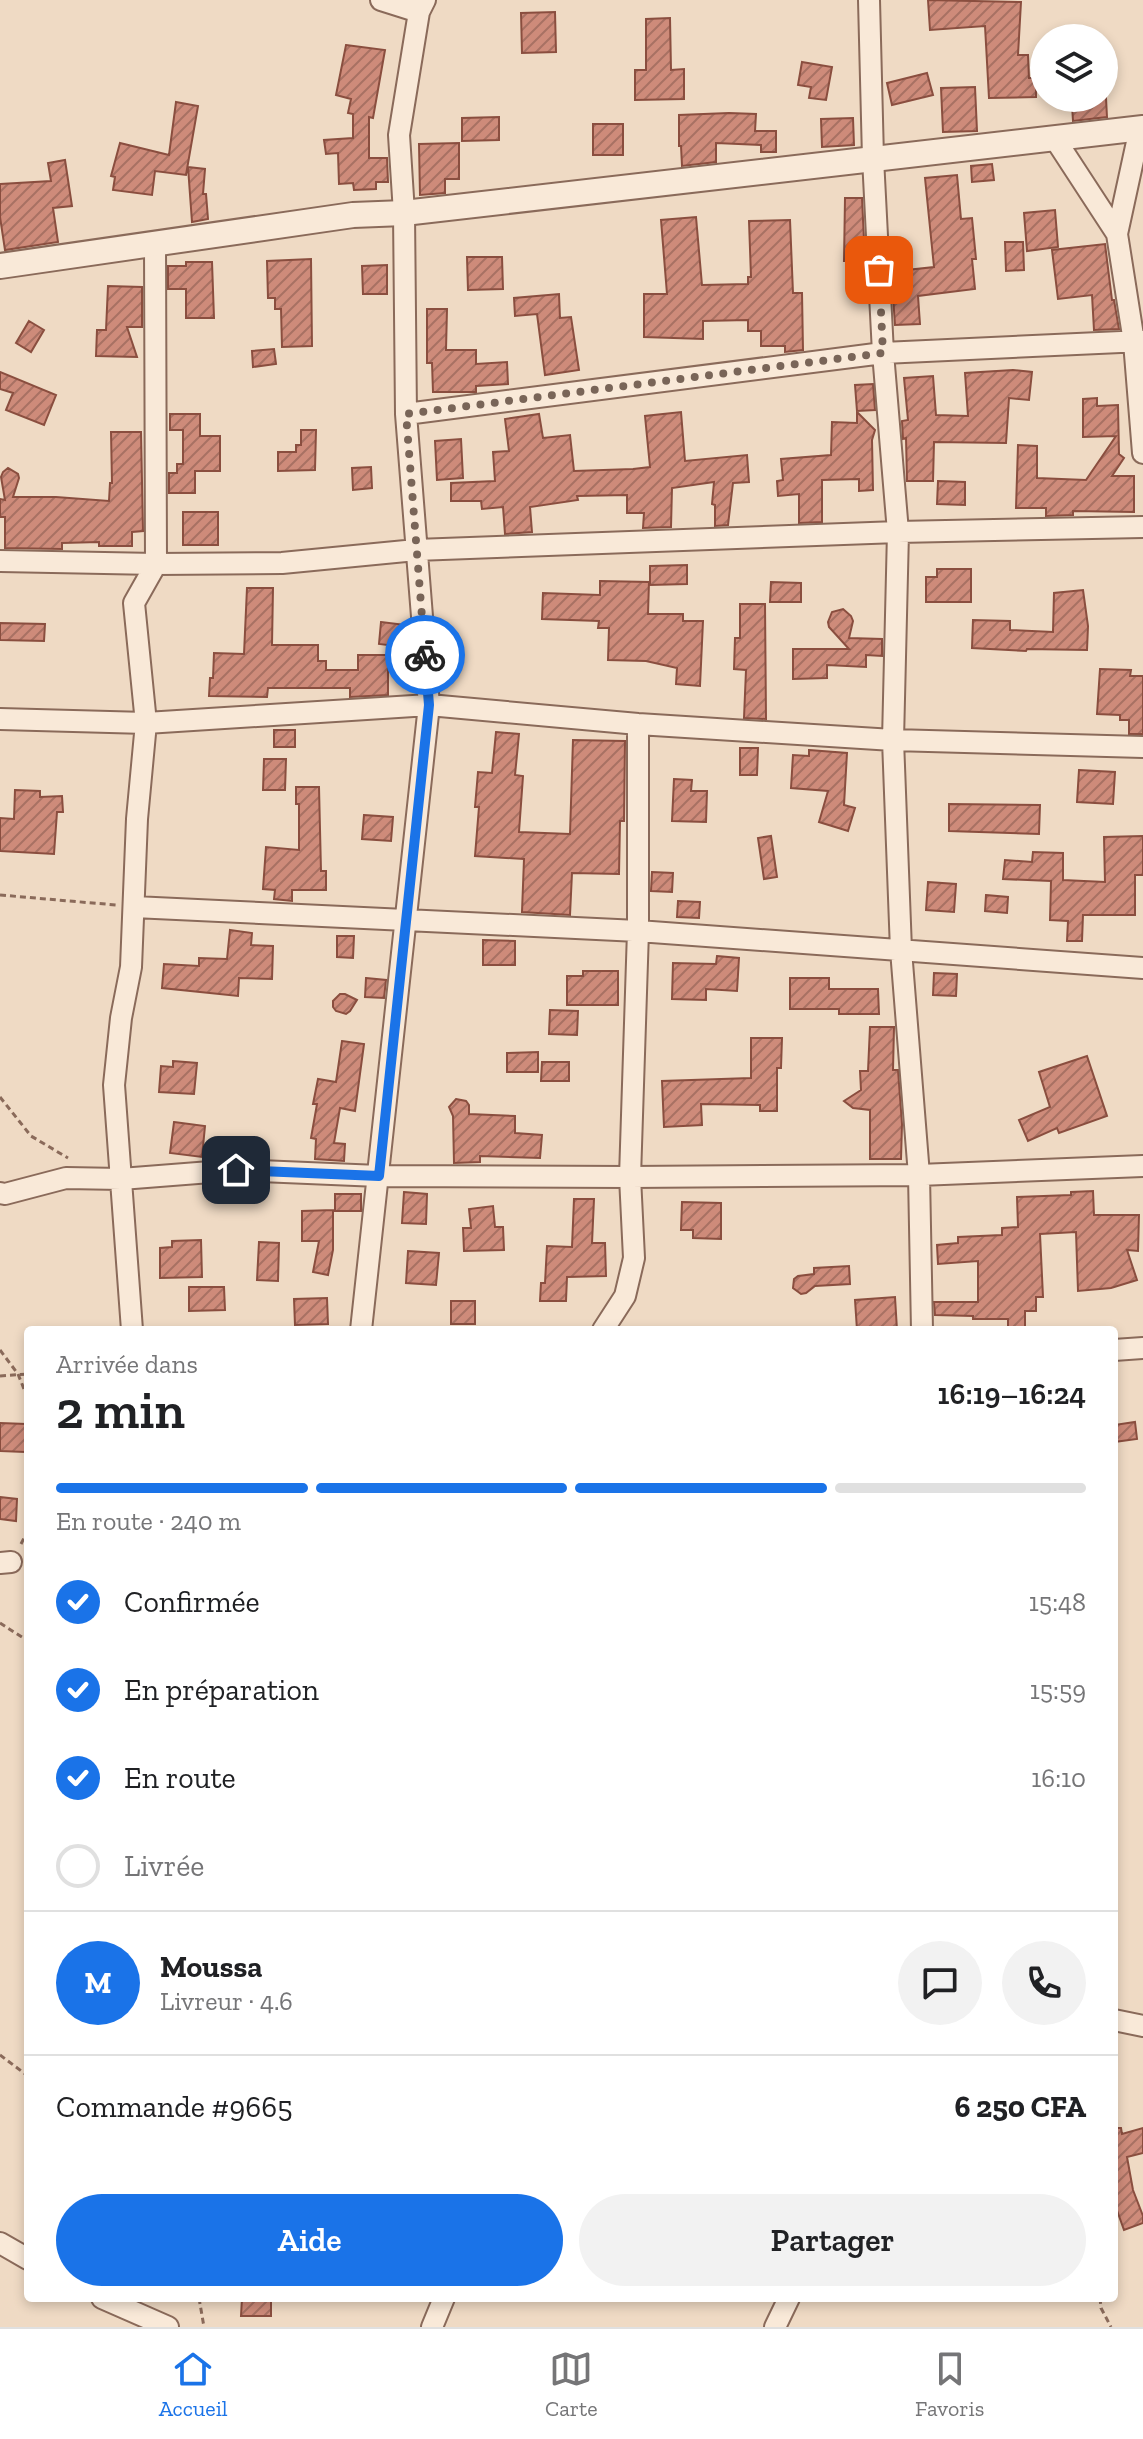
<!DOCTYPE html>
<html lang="fr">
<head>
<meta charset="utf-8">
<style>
  :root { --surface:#fff; --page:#f2f2f2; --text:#202124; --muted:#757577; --line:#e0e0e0; --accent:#1a73e8 }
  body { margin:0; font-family:"Zilla Slab",serif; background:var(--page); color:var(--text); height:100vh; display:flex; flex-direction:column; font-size:30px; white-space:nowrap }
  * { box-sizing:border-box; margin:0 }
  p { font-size:26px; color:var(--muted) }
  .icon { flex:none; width:44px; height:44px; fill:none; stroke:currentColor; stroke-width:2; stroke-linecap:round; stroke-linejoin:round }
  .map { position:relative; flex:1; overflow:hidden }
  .details { position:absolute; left:24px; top:1326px; width:1094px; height:976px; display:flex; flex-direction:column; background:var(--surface); border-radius:8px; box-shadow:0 4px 12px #0003 }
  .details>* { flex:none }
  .tools { position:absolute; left:1030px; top:24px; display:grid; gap:16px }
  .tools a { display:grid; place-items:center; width:88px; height:88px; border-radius:50%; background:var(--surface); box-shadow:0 4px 12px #0003; font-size:40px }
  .pin { position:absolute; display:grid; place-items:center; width:68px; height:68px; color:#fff; margin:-34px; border-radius:16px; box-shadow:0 4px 12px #0006 }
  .courier { position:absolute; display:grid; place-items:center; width:80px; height:80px; margin:-40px; border:6px solid #1a73e8; border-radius:50%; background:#fff; color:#222; box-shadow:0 2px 10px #0007 }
  .headline em { font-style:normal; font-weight:600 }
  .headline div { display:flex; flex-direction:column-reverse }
  .headline { display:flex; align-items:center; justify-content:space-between; height:136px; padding:0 32px }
  h1 { font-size:52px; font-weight:600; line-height:60px }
  .bar { display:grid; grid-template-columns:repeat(4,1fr); gap:12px 8px; align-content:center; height:96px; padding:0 32px }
  .bar i { height:10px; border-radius:6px; background:var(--line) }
  .bar .on { background:var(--accent) }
  .bar p { grid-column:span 4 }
  .line { display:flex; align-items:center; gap:20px; padding:0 32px; border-top:2px solid var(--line) }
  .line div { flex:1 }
  .round { display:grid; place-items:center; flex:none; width:84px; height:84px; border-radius:42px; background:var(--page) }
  ol { padding:0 32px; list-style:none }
  li { display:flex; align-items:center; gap:24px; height:88px }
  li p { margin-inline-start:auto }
  li .icon { padding:8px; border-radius:50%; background:var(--accent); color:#fff; stroke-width:4 }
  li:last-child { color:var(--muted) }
  li i { width:44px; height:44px; border:4px solid var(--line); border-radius:50% }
  .button { display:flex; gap:16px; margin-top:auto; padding:16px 32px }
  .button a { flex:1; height:92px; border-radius:48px; background:var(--accent); color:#fff; font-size:32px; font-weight:600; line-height:92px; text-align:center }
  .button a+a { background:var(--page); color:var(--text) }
  .tab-bar { display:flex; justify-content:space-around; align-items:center; height:112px; border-top:2px solid var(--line); background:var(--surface); font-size:22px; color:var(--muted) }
  .tab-bar a { display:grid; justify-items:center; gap:4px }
  .tab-bar .on { color:var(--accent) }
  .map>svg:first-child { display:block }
  .building { fill:url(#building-hatch); stroke:#8a4e3f; stroke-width:2 }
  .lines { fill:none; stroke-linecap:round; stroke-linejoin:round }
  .minor-casing { stroke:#8a6a5a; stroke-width:24 }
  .tertiary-casing { stroke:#8a6a5a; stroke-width:28 }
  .path { stroke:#8a6a5a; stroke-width:3; stroke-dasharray:6 4; stroke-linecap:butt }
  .minor { stroke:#f9e9d8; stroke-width:20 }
  .tertiary { stroke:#f9e9d8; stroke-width:24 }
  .done { stroke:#796558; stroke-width:8; stroke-dasharray:0 14.4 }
  .route { stroke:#1a73e8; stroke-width:10 }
</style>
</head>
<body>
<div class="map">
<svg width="1143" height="2327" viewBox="0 0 1143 2327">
  <defs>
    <pattern id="building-hatch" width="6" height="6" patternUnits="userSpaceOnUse" patternTransform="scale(2)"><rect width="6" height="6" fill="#ce8b7a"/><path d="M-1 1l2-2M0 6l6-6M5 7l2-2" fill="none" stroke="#a87163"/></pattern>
  </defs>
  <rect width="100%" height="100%" fill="#efdac4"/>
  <path class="building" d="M928,0L1021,2L1018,55H1028L1029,78H1036V97L989,98L985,26L930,30Z
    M555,12L556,52L522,53L521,13Z
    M670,18L671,70L684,69V99L635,100V70H646V19Z
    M346,45L385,50L373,118L369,117V158H387L388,182H376V189L354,190L353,183L339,184L338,153L326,154L324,140L353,138V114L348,113L351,99L336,95Z
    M802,62L832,67L826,100L809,98L811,87L798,85Z
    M927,73L933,95L892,105L887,83Z
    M975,87L977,131L943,132L941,88Z
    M1089,98H1106L1107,117L1073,121L1072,105L1090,104Z
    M176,102L198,106L186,175L155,171L152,195L113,190L115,177L111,176L120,143L169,155Z
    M729,113L756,114L755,131H776V152H761V145L716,143V162L682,166L681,146H679V115Z
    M499,117V140L462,141V118Z
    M853,118L854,145L822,147L821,119Z
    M593,124H623V155H593Z
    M459,143V179H445V193L420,195L419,144Z
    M65,160L72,206L53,208L58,242L5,250L0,217V184L51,181L48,163Z
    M992,164L994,180L972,182L971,166Z
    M188,167L205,169L203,194H206L208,219L192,222Z
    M957,175L961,219L972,218L976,259H972L975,289L918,296L920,324L895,325L893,296H908L907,270L934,267L925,178Z
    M845,198H862L865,261H844Z
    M1055,210L1058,247L1027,251L1024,213Z
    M696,217L702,285L748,284V277H751L749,221L790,220L793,293H802L803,350L785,352V346H761V331H748V320L703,321V339L644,337V294H667L661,220Z
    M1005,242H1023L1024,270L1006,271Z
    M1105,244L1112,300H1114L1119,329L1094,330L1092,295L1058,299L1052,250Z
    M467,257H502L503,289L468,290Z
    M311,259L312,346L282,347L281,309H275V298H268L267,261Z
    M186,262H212L214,318H186V289H168V266H186Z
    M387,265V294H363L362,266Z
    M108,286L142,287V327H127L137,357L96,356L97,330H106Z
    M559,294L560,318L571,317L579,370L545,375L537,314L515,316L514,298Z
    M427,309H447L446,350H476V364L507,362L508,384L476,386V392H433L432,363H427Z
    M29,321L44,330L31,352L16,343Z
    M274,349L276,364L253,367L252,351Z
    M1013,370L1032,372L1029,400L1009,398L1006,443L934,442L933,481H907L906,438L903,439L902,421L908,420L904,378L933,376L936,415L968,416L965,373Z
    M0,372L56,395L44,425L6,410L13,393L0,389Z
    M873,384L875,410L857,411L855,385Z
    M1097,398V406L1118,405L1119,454L1124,458L1112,476H1134V512L1073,511V515L1046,516V508H1016L1018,445L1037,446V478L1086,480L1116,436L1083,437V399Z
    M681,412L685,461L747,455L749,482L733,483L728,525L715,526V505L712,504L714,482L672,488L671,527L643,528L644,513H627V495L577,496L578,500L530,507L532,532L505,534L503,507L482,509L481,501H451V483L495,481L493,452L509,451L505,419L539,414L543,438L570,435L574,471L633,469L650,467L645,416Z
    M857,412L875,430L872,440L873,490L859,491V479L822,480V522L799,523V494L778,496L777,481L783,480L781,459L831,455L832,422L857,423Z
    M170,414H200V436H220V471H195V493H169V473H177V464H183V430H170Z
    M301,430H316L315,470L278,471V452H296V445H301Z
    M111,432H141L143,531L132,532V546H99V542L62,543V549L5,548V517H0V499L5,500L1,477L3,472L8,468L18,474L19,478L13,497H56L109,501L110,483H112Z
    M461,439L463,478L437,480L435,441Z
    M371,467L372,488L353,490L352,468Z
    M938,481L965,482V505L937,504Z
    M183,512H218V545H183Z
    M687,565V584L650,585V566Z
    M937,569H971V602H926V577H937Z
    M600,581L649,582L648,614H683V621H703L700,686L676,684L677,668L646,661L608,660L609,628H598L599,621L542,619L543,593L600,595Z
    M771,582L801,583V602H770Z
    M247,588H273L272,645H318V661H326V670H358V655H388V695L350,697V688H268L267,697L209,696L210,678H213L214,653L244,654Z
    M1083,590L1088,626L1087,650L1027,649L1026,651L972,648L973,620L1010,621V630L1053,632L1054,593Z
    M740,604H765L766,719L744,718L746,670L734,669L735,638H740Z
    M843,609L851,616L853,621L849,638L882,639V656L866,655V667L827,665V678L793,679V649H849L829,627L828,622L832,612Z
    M381,622L406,625L403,647L379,644Z
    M0,623L45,624L44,641L0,640Z
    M1100,669L1131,670L1130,676H1143V734H1129V720H1120V715L1097,714Z
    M274,730H295V747H274Z
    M496,732L519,734L515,775L523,776L519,832L570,834L573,740L625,741L624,821H620L619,874L572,873L570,915L522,912L524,859L475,856L479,807H475L478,772L492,773Z
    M740,748H758L757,775H740Z
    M809,750L847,753L844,805L855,808L848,831L819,822L828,791L791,788L793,755L809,756Z
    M264,759H286L285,790H263Z
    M1079,770L1115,772L1113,804L1077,802Z
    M674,779L692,780L691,791H707L706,822L672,821Z
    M296,787H319L321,871H326V890H292V901L274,899L275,890L263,889L266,847L299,850V804H296Z
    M15,790L40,791V797L62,796L63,812H57L54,854L0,851V818L14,819Z
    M949,804L1040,805L1039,834L949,831Z
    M364,815L393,817L391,841L362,839Z
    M771,836L777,877L764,879L758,838Z
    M1143,836V875H1135V915H1083L1082,941H1067L1068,921L1050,920L1051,881L1003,879L1005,860L1032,862L1033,852L1063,853V880L1105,882L1104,837Z
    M652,872L673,873L672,892L651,891Z
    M928,882L956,884L954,912L926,910Z
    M986,895L1008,897L1007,913L985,911Z
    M678,901L700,902L699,918L677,917Z
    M230,930L252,933L251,945L273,946L272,979L239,978L238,996L162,988L164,964L199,966V958L227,959Z
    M337,936H354L353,958L337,957Z
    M483,940L515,941V965H483Z
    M717,956L739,958L737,991L706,989V1000L672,999L673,963L716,964Z
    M583,971H618V1005H567V976H583Z
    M934,973L957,974L956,996L933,995Z
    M366,978L386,980L384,998L365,997Z
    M790,978H829V989H878L879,1014H839V1009H790Z
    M340,994H345L357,1000L350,1011L346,1014L336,1011L333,1007V1001Z
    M550,1010L578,1011L577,1035L549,1034Z
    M870,1027H894L893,1070H898L902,1124L901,1159H870V1110L853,1108L844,1101L861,1090L860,1071H868Z
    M751,1038H782L781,1068H777V1111H760V1105L701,1104L702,1125L664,1127L662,1081L751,1078Z
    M342,1041L364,1044L355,1111L340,1108L334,1143L345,1144L344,1161L315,1159L316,1139L311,1138L317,1104H313L318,1079L336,1082Z
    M538,1052V1072H507V1053Z
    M1087,1056L1107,1116L1059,1133L1057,1128L1028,1141L1019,1120L1050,1107L1039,1072Z
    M173,1061L197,1063L194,1094L159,1092L161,1066L173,1067Z
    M542,1062H569V1081H541Z
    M456,1099L466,1101L469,1105V1114L515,1116V1133L542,1135L540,1158L480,1156V1162L454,1163L453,1116L449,1107Z
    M174,1122L205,1126L202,1157L170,1153Z
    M1093,1191L1094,1215H1139L1138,1251L1127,1250L1137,1280L1111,1288L1078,1291L1076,1232L1040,1234L1043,1297H1036V1311H1025V1330H1008V1319H973V1316L935,1315L934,1302H978V1261L938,1264L937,1245L958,1243V1237L1002,1235V1228L1018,1227L1017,1197L1071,1195V1192Z
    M404,1192L427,1194L426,1224L402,1223Z
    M335,1194H361V1211H335Z
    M574,1199H594L592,1243H605L606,1276L567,1277L566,1301H540L541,1283H545L547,1246L572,1247Z
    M682,1202L721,1203V1239L693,1238V1230H681Z
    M493,1206L495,1227H503L504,1250L464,1251L463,1228H471L469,1209Z
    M333,1210V1250L328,1275L313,1272L319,1241H302V1211Z
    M201,1240L202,1277L160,1278V1248L172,1247V1241Z
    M259,1242L279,1243L278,1281L257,1280Z
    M408,1251L439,1253L436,1285L406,1283Z
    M849,1266L850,1284L815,1286L806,1293L801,1294L793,1288L794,1279L798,1276L814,1274V1268Z
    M189,1287H224L225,1310L189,1311Z
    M895,1297L897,1330H857L855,1300Z
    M327,1298L328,1324L295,1325L294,1299Z
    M451,1301H475V1324H451Z
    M1135,1422L1137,1439L1114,1442V1425Z
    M0,1423L26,1424L25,1452L0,1451Z
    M0,1497L17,1499L16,1521L0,1519Z
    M1114,2128H1121L1122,2134L1143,2128V2153L1127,2157L1133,2190L1143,2216V2223L1124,2230L1114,2202Z
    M242,2298H271V2316H241Z"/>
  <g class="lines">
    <g class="minor-casing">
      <path id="minor" d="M381,0L419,12
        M869,0L873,158L883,353L898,532L893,740L901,950L919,1175L922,1330
        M1140,128L1117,234L1134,342L1143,453
        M1055,139L1117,234
        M406,414L883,353L1143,341
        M0,561L156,564L282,563L416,550L898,532L1143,527
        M0,719L146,723L429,705L638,724L893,740L1143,747
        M134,907L638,931L1143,968
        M0,1193L5,1194L66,1178L121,1179L236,1170L379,1176L630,1177L919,1175L1143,1166
        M132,1330L114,1085L121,1018L131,967L137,819L146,723L134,603L156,564L155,243
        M361,1330L429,705L406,414L404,213L399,135L419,12L425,0
        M603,1330L625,1296L634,1258L630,1177L638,931V724
        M1114,1350L1143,1348
        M0,1563L11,1562
        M1114,2020L1143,2026
        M0,2243L28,2259
        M102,2298L168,2327
        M432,2327L444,2298
        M775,2327L789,2298"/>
    </g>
    <g class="tertiary-casing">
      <path id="tertiary" d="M0,266L353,215L404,213L1143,128"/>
    </g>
    <path class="path" d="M0,895L116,905
      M0,1097L31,1136L68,1158
      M0,1350L18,1374L28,1399
      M0,1376L28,1374
      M21,1544L28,1530
      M0,1623L28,1641
      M0,2055L28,2076
      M199,2298L204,2327
      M1100,2298L1101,2308L1111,2327"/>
    <use href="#minor" class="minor"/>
    <use href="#tertiary" class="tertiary"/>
  </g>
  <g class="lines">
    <path class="done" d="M425,655L406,414L883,353L879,270"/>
    <path class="route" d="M236,1170L379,1176L429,705L425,655"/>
  </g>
</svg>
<div class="tools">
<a><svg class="icon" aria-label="layers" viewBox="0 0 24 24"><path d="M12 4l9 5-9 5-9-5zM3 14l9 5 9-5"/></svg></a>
</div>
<div class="pin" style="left:879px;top:270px;background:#ea580c"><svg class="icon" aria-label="bag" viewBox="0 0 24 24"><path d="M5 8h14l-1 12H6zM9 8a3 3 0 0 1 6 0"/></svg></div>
<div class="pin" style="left:236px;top:1170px;background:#1f2937"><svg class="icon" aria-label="home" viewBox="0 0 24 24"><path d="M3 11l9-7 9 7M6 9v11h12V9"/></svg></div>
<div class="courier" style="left:425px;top:655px"><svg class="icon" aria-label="bike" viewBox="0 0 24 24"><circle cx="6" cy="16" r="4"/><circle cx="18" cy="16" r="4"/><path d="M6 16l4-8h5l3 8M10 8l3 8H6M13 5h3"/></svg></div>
<section class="details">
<div class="headline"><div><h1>2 min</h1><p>Arrivée dans</p></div><em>16:19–16:24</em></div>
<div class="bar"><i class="on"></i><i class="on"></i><i class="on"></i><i></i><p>En route · 240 m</p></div>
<ol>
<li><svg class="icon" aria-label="check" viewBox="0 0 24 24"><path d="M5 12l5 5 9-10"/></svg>Confirmée<p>15:48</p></li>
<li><svg class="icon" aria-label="check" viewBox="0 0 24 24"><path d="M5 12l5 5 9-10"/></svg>En préparation<p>15:59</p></li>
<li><svg class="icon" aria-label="check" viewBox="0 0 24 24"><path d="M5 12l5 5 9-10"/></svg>En route<p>16:10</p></li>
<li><i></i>Livrée</li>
</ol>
<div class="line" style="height:144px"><b class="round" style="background:var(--accent);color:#fff">M</b><div><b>Moussa</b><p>Livreur · 4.6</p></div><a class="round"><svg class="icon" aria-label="chat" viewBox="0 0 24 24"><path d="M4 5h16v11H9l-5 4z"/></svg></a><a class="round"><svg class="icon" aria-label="phone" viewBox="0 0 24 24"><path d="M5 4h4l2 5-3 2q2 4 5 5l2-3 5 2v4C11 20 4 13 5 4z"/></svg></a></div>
<div class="line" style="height:104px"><div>Commande #9665</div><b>6 250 CFA</b></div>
<div class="button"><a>Aide</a><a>Partager</a></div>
</section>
</div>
<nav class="tab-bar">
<a class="on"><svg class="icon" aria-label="home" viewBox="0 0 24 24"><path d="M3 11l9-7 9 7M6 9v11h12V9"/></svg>Accueil</a>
<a><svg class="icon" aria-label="map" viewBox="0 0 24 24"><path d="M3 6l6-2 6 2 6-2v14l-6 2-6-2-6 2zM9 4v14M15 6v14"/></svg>Carte</a>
<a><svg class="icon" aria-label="saved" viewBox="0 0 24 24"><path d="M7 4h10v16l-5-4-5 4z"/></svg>Favoris</a>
</nav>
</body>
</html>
